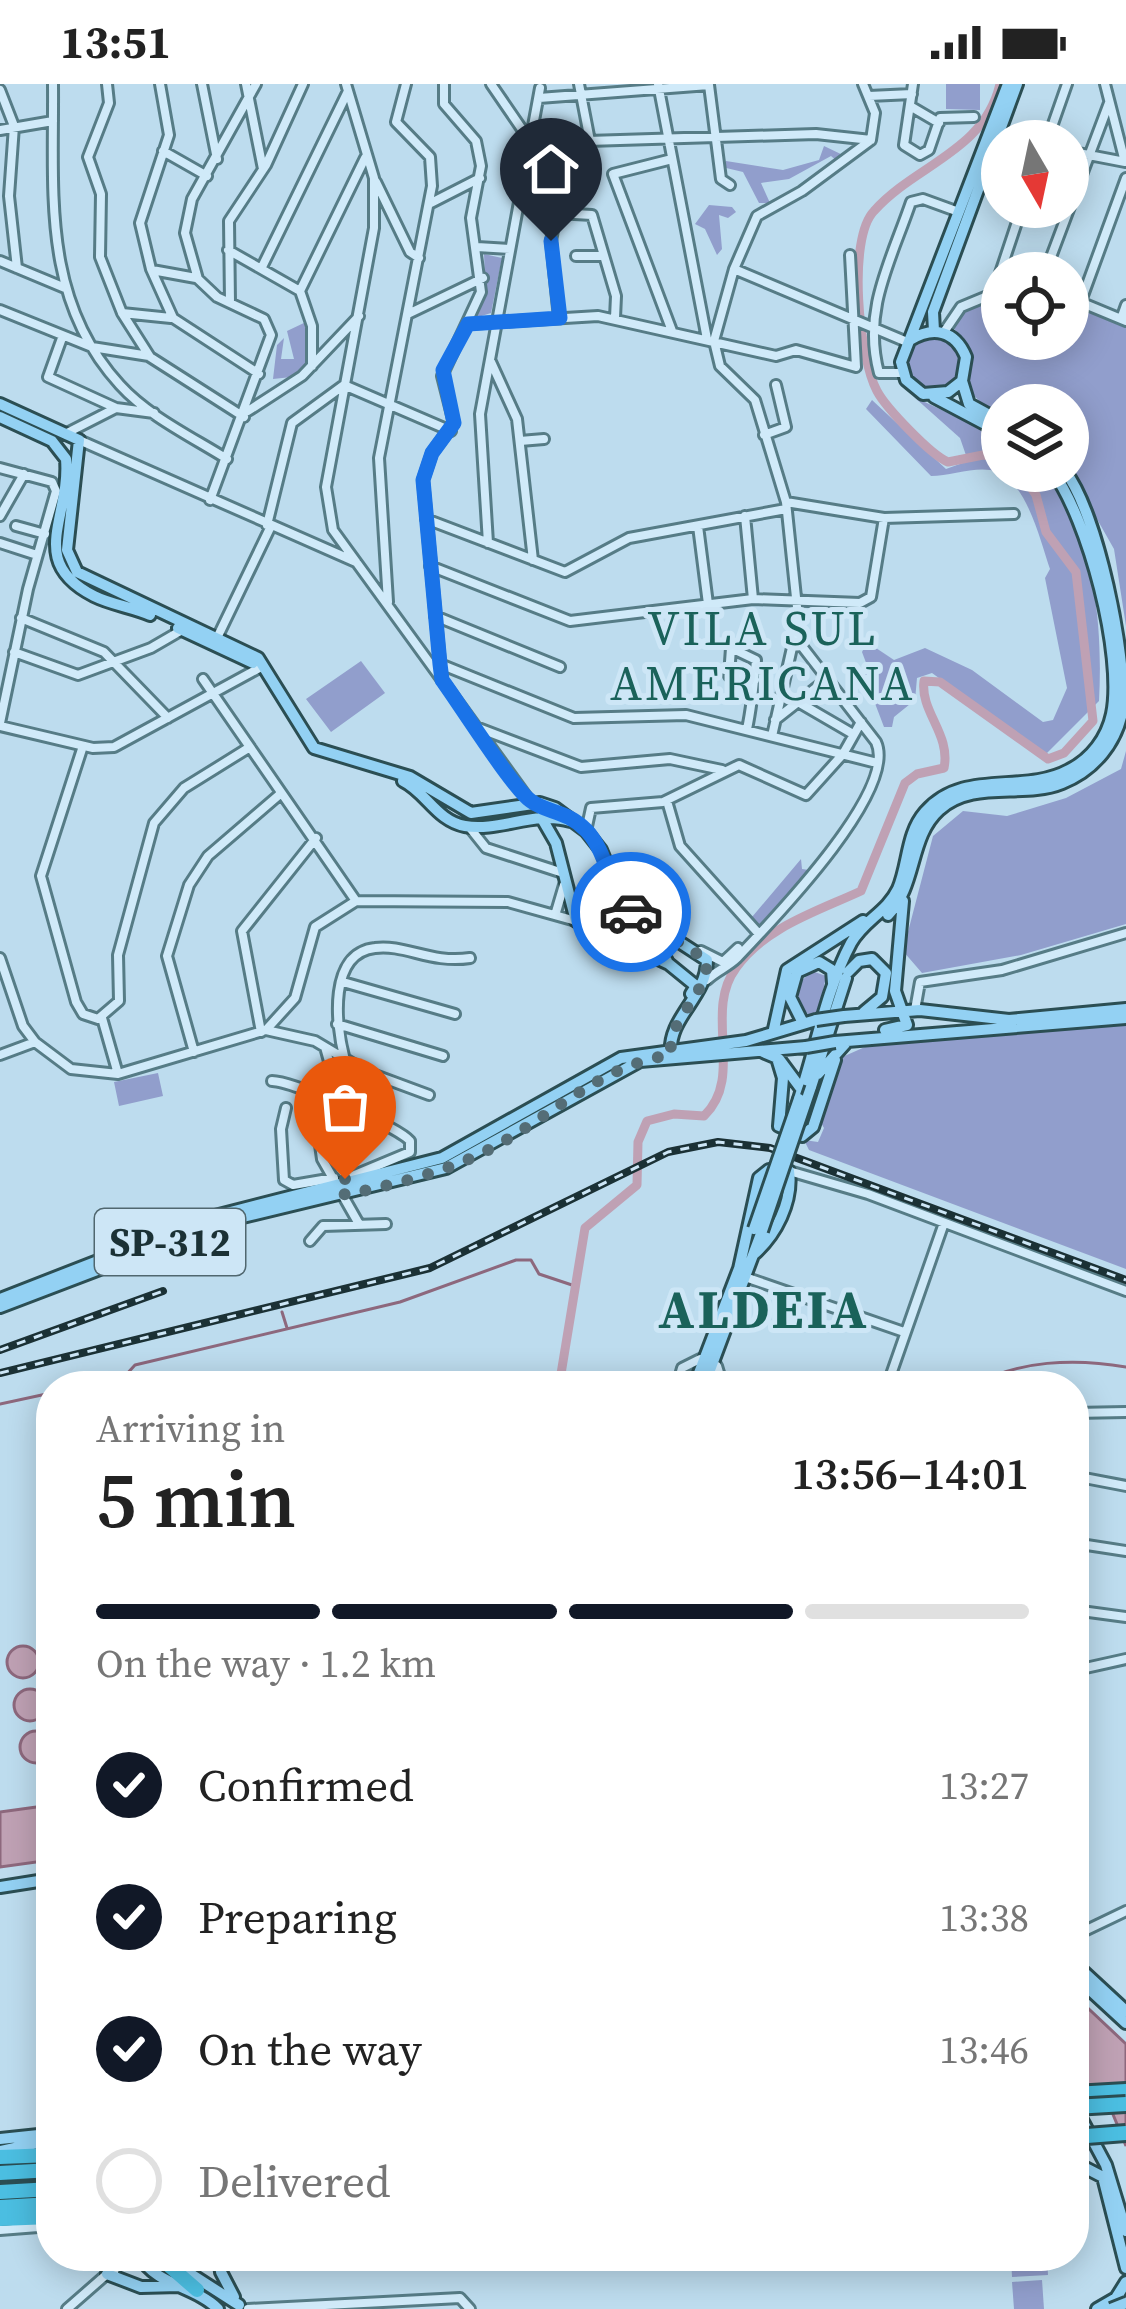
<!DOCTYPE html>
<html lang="en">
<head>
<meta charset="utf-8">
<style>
  :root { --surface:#fff; --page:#f2f2f2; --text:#222; --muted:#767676; --line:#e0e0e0; --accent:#111827 }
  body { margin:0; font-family:"Source Serif 4",serif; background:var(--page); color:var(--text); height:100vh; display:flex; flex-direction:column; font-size:45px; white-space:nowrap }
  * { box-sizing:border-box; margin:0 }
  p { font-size:39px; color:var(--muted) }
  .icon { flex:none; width:66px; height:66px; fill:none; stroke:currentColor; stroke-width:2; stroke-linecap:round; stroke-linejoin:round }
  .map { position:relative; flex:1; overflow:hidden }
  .sheet { position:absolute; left:36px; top:1287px; width:1053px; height:900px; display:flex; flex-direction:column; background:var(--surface); border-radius:48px; box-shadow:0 6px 30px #0003 }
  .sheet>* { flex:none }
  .needle { width:78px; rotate:171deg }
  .controls { position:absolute; left:981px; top:36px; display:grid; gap:24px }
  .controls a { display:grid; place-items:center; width:108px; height:108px; border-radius:50%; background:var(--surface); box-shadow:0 6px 30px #0003; font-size:60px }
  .pin { position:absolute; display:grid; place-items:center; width:102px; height:102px; color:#fff; margin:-123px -51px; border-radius:50% 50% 50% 0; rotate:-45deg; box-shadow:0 0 12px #0007 }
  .pin .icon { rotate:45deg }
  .courier { position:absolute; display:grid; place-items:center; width:120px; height:120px; margin:-60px; border:9px solid #1a73e8; border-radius:50%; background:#fff; color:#222; box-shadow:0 3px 15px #0007 }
  .head em { font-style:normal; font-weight:600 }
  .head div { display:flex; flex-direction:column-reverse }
  .head { display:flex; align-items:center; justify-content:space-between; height:204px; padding:0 60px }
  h1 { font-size:78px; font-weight:600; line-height:90px }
  .bar { display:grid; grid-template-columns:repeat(4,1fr); gap:18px 12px; align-content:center; height:144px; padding:0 60px }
  .bar i { height:15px; border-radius:9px; background:var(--line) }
  .bar .on { background:var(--accent) }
  .bar p { grid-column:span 4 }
  ol { padding:0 60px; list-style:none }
  li { display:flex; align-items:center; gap:36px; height:132px }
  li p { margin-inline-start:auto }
  li .icon { padding:12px; border-radius:50%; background:var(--accent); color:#fff; stroke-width:4 }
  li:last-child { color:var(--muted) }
  li i { width:66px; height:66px; border:6px solid var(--line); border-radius:50% }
  .status { display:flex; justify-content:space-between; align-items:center; height:84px; padding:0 60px; background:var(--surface); direction:ltr }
  .status svg { height:33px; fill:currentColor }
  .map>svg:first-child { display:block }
  .green { fill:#919ecc }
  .water { fill:#bfa1b4; stroke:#8d687d; stroke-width:3 }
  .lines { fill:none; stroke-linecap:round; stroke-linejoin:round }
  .stream { stroke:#8d687d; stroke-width:3 }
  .river { stroke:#bfa1b4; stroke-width:9 }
  .minor-casing { stroke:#567c86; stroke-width:14 }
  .major-casing { stroke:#2b4e53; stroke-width:16 }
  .highway-casing { stroke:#2b4e53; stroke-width:20 }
  .minor { stroke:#d0eaf9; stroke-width:8 }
  .major { stroke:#93d1f3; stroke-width:10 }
  .highway { stroke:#4bbee1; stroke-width:14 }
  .rail-casing { stroke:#1b3135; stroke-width:8 }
  .rail { stroke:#cde6f6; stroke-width:3; stroke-dasharray:9; stroke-linecap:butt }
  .major-bridge-casing { stroke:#2b4e53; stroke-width:16; stroke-linecap:butt }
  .highway-bridge-casing { stroke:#2b4e53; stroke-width:20; stroke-linecap:butt }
  .major-bridge { stroke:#93d1f3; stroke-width:10 }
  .highway-bridge { stroke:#4bbee1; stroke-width:14 }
  .done { stroke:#546d76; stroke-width:12; stroke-dasharray:0 21.6 }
  .route { stroke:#1a73e8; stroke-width:15 }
  .labels { text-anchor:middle; stroke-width:10; stroke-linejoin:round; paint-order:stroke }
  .shield { fill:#cde6f6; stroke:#50676f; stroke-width:3 }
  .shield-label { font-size:39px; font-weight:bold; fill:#1b3135 }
  .quarter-label { font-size:48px; letter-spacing:3px; fill:#1a625a; stroke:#cde6f6 }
  .district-label { font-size:54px; font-weight:bold; letter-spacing:3px; fill:#1a625a; stroke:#cde6f6 }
</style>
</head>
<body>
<div class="status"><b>13:51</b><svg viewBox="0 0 49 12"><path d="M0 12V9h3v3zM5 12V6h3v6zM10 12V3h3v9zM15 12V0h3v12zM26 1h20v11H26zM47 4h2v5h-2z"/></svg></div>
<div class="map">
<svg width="1126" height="2225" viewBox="0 0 1126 2225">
  <rect width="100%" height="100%" fill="#bddcee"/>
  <path class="green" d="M946,0H980V26L946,25Z
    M824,62L847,73L838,78L831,72L789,95L761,99L770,119H759L743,88L722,83L726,77L783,86L819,76Z
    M709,121L732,123L736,128L728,134L719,131L722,165L717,171L705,145L695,140Z
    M484,170L502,174L491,229L475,234L485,195Z
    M1002,210V255H1068V217L1126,244V542L1114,465L1068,384V321H1002V332C958,306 974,307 968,263L949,238L962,226Z
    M306,238L309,276L301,292L273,295L277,261L284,254L281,275H294L287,247Z
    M907 279a27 27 0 1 1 54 0a27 27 0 1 1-54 0Z
    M914,313L1002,354V387H1044C1095,447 1103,542 1099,617L1045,671L932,589L917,594L915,616L894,633L892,643H884L868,601L852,600L853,590L868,584L862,568L867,558L894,576L925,564L972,586L1043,638L1053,636L1067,604L1045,494L1050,485C1040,457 1026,391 990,386C973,383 949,392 931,392L866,325L872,316L946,385L968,377L960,354Z
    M361,577L385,609L331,648L306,615Z
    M1126,667V840L1021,871L922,889L903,867L933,752L963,727L1007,732L1066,714L1121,685Z
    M801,775L802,785L809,786L757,843L752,833Z
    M812,887L826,892L819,928L809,931L796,919V902Z
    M1126,941V1185L809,1066L804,1056L818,1058L824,1044L821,1039L840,974L874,959Z
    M158,989L163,1012L119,1022L114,998Z
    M1011,2172H1047L1048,2191L1012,2193Z
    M1042,2196L1044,2225H1014L1012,2198Z"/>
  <path class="water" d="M7 1578a16 16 0 1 1 32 0a16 16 0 1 1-32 0Z
    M14 1621a16 16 0 1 1 32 0a16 16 0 1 1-32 0Z
    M20 1663a16 16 0 1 1 32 0a16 16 0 1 1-32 0Z
    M51,1721V1776L0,1783V1728Z
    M1074,1911L1126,1960V2062L1112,2028L1074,1989Z"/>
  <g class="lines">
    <path class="stream" d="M282,1228L287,1244
      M81,1302L124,1293L135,1281L400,1218L516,1176H531L539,1190L575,1202
      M972,1302C1018,1276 1075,1274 1126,1283
      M0,1320L51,1309"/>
    <path class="river" d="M1000,0C984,68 916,80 874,127C847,155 859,274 877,307C886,324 931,371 948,378L983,371L1002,374
      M559,1302L585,1144L637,1101L638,1058L647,1037L674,1030L704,1032C745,993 703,928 736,884C765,843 818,827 861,807L905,699L917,690L944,684C951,650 920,628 924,597L940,598L1048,675L1064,669L1093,637L1076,488L1046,448L1036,411L1020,387"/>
    <g class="minor-casing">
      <path id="minor" d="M53,0C54,107 41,215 120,301C148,332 192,353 227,375
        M107,0L109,19L88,73L101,110L100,173L122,229L150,273L244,333
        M160,0L169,51L140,139L151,185L173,234L259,290
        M202,0L217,75
        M246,0L263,85
        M346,0L374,94V144L326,403L333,446L532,720
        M491,0L530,57
        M579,0L590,57
        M658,0L707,255
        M913,0L904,61L920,71L929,66L940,34L974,33
        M1105,0L1125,78
        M709,1L721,95L730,101
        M0,6L14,42L9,112L17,184
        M869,12L912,10
        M539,14L709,1
        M910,22L939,39
        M0,46L53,37
        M997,49L1024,57
        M1047,57L1067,0
        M556,58L816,50L871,56
        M163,67L207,92
        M1068,67L1125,78
        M376,98L410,168L419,174
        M431,119L480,94
        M557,129L592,131L616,212L615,234
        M477,163L510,165
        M228,166L300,207L312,242V282
        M576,172H604
        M0,177L65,204
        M262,183L348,7
        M734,185L907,258
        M152,186L196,194
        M1045,189L1109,19
        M300,207L365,74
        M994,207L1022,123
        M1068,213L1126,237
        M1081,217L1126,94
        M230,218L229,137L266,81L303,0
        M0,226L92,263L149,272
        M122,229L171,234
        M410,229L483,194
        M559,234L551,157L569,59
        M1121,235L1126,221
        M468,240L598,232L776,272L796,266L856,283L850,171
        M672,247L613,90L672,75
        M944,248L961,223L1002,206
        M62,254L48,293L116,324
        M491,278L517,335L533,476
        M902,289H879C862,226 891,177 911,118L923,115L956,127
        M248,327L302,292L359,232
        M65,350L116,324L154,329
        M764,351L786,343L776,301
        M79,356L356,478
        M520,357L544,355
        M0,384L52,398L56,407L28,505L0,639
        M210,416L271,251L264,235L217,213L198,195L185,149L192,115L256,0
        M786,418L884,434L1014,430
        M0,432L24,390
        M745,432L753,515
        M426,435L565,488L629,454L786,425
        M267,441L292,339L344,301L451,347
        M16,442L45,450
        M698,442L708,520
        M0,459L37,471
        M488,459L480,330L540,4
        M430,482L570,537L753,515L860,519L871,513L884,434
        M388,518L379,374L432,102L430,73L396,38L406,0
        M435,532L560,583
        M21,534L104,568L168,634
        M217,554L271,442
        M14,568L78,591L151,564L182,546
        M440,580L574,634L686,631L873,678
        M441,590L423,396L432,369L454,339L442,292L481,208L471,134L481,82L476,57L444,20V0
        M203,595L356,817
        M798,618L853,650
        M775,636L826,596
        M0,642L93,664L114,663L263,582
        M476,643L581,683L670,675L722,686
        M747,645C752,622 754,599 756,576L731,564L729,592L755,596
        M772,652L796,546
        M83,662L41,792L76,918L83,930L98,935L119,917L118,871L154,739L184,704L250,663
        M667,717L680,762L759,850
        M470,744L486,764L563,789
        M586,747L591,724L663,718L739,681L806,711L843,670L861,638
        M556,828L564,801
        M701,867L723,878L738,864
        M0,874L23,942L35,958L71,985L118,990L266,946L295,914L315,843L356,817L508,818L576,837
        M707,896C716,887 728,883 737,874C770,839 899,707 876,658L801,561L786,418L755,316L720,282L714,257L734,185L757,132L802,107L871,56L875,29L863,0
        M343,898L455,930
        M915,926L920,898L1002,886L1126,849
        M102,934L118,990
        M337,940L443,972
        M266,946L315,957L367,988L429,1011
        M261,948L242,847L316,754
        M325,963L342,1024
        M194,968L167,872L189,801L208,772L279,711
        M0,971L35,958
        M344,972C336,941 328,869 375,864C405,860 431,880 470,874
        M272,997C292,997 397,1042 410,1057V1068L350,1093
        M313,1011L322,1075L359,1140
        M286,1024L281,1045L284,1096L293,1101L334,1094
        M789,1087L868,1110L1126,1207
        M310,1157L323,1142L386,1140
        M745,1193L904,1248
        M677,1302L682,1284L700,1275L717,1282L723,1302
        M887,1302L944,1139
        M1074,1329L1126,1328
        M1074,1392L1126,1402
        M1074,1459L1126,1467
        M1074,1526L1126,1533
        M1081,1585L1126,1575
        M1074,1852L1126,1827
        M0,2146L51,2142
        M114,2188L119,2172
        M67,2225L107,2190L114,2172
        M248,2225L460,2214L470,2225"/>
    </g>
    <g class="major-casing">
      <path id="major" d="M934,247L933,228L1017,0
        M910,256C933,242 955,246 966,273L962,297L948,308L923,310L906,296L901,278L1008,0
        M962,297L969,320L1002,338
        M934,313L1002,349
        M0,320L79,356L67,466L77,488L258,574L314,664L410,693L471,729L540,719L555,724L586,747L601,766L624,822L707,876C707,914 667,933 671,971
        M0,333L52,357L66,375C71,434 26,477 94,512C112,521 132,523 150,531
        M178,544L253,579
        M403,697C426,708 437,737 465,742C499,748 536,726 570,737
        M541,733L556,759L576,837L669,880L696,902L691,910
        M888,831C917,801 909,753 939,726C973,695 1023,715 1062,699C1095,686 1117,658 1123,624C1126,570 1098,430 1065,387
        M667,877L655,857L669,851
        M848,888L859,877L872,875L886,889L882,913L864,928
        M844,932L920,926L1009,936L1126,925
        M803,939L790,913L797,888L819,878L832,886L833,899
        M774,945L787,886L863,837
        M885,946L907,941L895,907L903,817
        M835,958L1126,934
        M763,968L777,974L783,994L779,1042L802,1052L813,1043L835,976
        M779,975L802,1006
        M818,990L845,960
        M811,1003L846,894
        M799,1015C816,964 826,906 851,859C863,837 887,828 898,805C909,779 906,750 925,728C963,684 1023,711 1069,686C1091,675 1107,654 1112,630C1124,572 1088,434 1052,387
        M739,1185L759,1094L769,1086L789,1087C793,1118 776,1151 753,1171
        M0,1215L211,1133L442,1074L621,974L746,957L816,936
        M0,1223L226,1137L446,1084L640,977L806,963
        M694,1302L740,1182
        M704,1302L762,1147
        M0,1803L51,1795
        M1074,1879L1126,1927
        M1074,1891L1126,1939
        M1074,2021L1106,2081L1126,2147
        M0,2055L48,2050
        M0,2067L51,2056
        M1074,2078L1103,2093L1126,2184
        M140,2172C155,2201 195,2202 218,2225
        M219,2172L221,2188L234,2213
        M172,2178L239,2221
        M107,2190L141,2203L179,2202
        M1097,2225L1116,2214L1126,2198"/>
    </g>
    <g class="highway-casing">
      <path id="highway" d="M1074,2010L1126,2007
        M0,2073L51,2071
        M0,2089L51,2086
        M0,2108L51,2105
        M0,2123L51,2120
        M0,2135L51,2133
        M158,2172L197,2206
        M176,2172H206"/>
    </g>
    <use href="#minor" class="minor"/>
    <use href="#major" class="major"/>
    <use href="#highway" class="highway"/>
    <g class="rail-casing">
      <path id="rail" d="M0,1266L163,1207
        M0,1289L430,1184L668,1068L718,1058L770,1064L1126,1196"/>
    </g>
    <use href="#rail" class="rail"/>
    <g class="major-bridge-casing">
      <path id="major-bridge" d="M816,936L844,932
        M806,963L835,958
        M754,1145L799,1015
        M762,1147L811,1003
        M1111,2225L1126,2219"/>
    </g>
    <g class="highway-bridge-casing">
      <path id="highway-bridge" d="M1074,2023L1126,2020
        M1074,2053L1126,2049"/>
    </g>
    <use href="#major-bridge" class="major-bridge"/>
    <use href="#highway-bridge" class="highway-bridge"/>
  </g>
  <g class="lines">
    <path class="done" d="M345,1095L338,1098L345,1111C395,1100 443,1089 488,1066C549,1035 601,980 671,971C667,933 707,914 707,876L631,828"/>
    <path class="route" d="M551,157L560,234L468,240L443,286L454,339L432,369L423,396L440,580L442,596C459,619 513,705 531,717C547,729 567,726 587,747C609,771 608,808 631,828"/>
  </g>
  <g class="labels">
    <rect class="shield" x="95" y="1125" width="150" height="66" rx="9"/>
    <g class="shield-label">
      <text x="170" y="1172">SP-312</text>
    </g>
    <g class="quarter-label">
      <text x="763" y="561">VILA SUL<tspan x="763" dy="55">AMERICANA</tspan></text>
    </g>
    <g class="district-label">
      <text x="764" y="1244">ALDEIA</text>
    </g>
  </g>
</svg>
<div class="controls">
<a><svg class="needle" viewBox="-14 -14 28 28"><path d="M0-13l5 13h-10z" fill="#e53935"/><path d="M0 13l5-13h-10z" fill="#767676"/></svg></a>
<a><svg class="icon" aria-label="locate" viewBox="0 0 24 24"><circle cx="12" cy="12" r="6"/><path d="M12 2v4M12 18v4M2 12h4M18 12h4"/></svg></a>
<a><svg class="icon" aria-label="layers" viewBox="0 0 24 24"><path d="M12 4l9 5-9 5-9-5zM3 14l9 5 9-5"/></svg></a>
</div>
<div class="pin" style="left:345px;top:1095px;background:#ea580c"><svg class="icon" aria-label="bag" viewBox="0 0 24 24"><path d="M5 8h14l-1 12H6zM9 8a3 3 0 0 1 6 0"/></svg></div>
<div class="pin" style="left:551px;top:157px;background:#1f2937"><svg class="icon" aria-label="home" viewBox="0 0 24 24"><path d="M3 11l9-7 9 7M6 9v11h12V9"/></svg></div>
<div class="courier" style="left:631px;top:828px"><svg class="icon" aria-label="car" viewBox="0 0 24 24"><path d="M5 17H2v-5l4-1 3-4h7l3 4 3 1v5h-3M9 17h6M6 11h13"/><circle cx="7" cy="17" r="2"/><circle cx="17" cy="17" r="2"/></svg></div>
<section class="sheet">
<div class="head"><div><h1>5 min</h1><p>Arriving in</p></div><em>13:56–14:01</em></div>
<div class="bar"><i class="on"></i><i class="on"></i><i class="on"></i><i></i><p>On the way · 1.2 km</p></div>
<ol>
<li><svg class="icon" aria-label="check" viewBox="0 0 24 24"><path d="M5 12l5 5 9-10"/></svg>Confirmed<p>13:27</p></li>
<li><svg class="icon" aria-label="check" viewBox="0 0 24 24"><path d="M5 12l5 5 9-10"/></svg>Preparing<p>13:38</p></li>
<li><svg class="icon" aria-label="check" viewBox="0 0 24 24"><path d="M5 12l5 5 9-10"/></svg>On the way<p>13:46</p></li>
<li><i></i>Delivered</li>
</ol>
</section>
</div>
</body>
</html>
